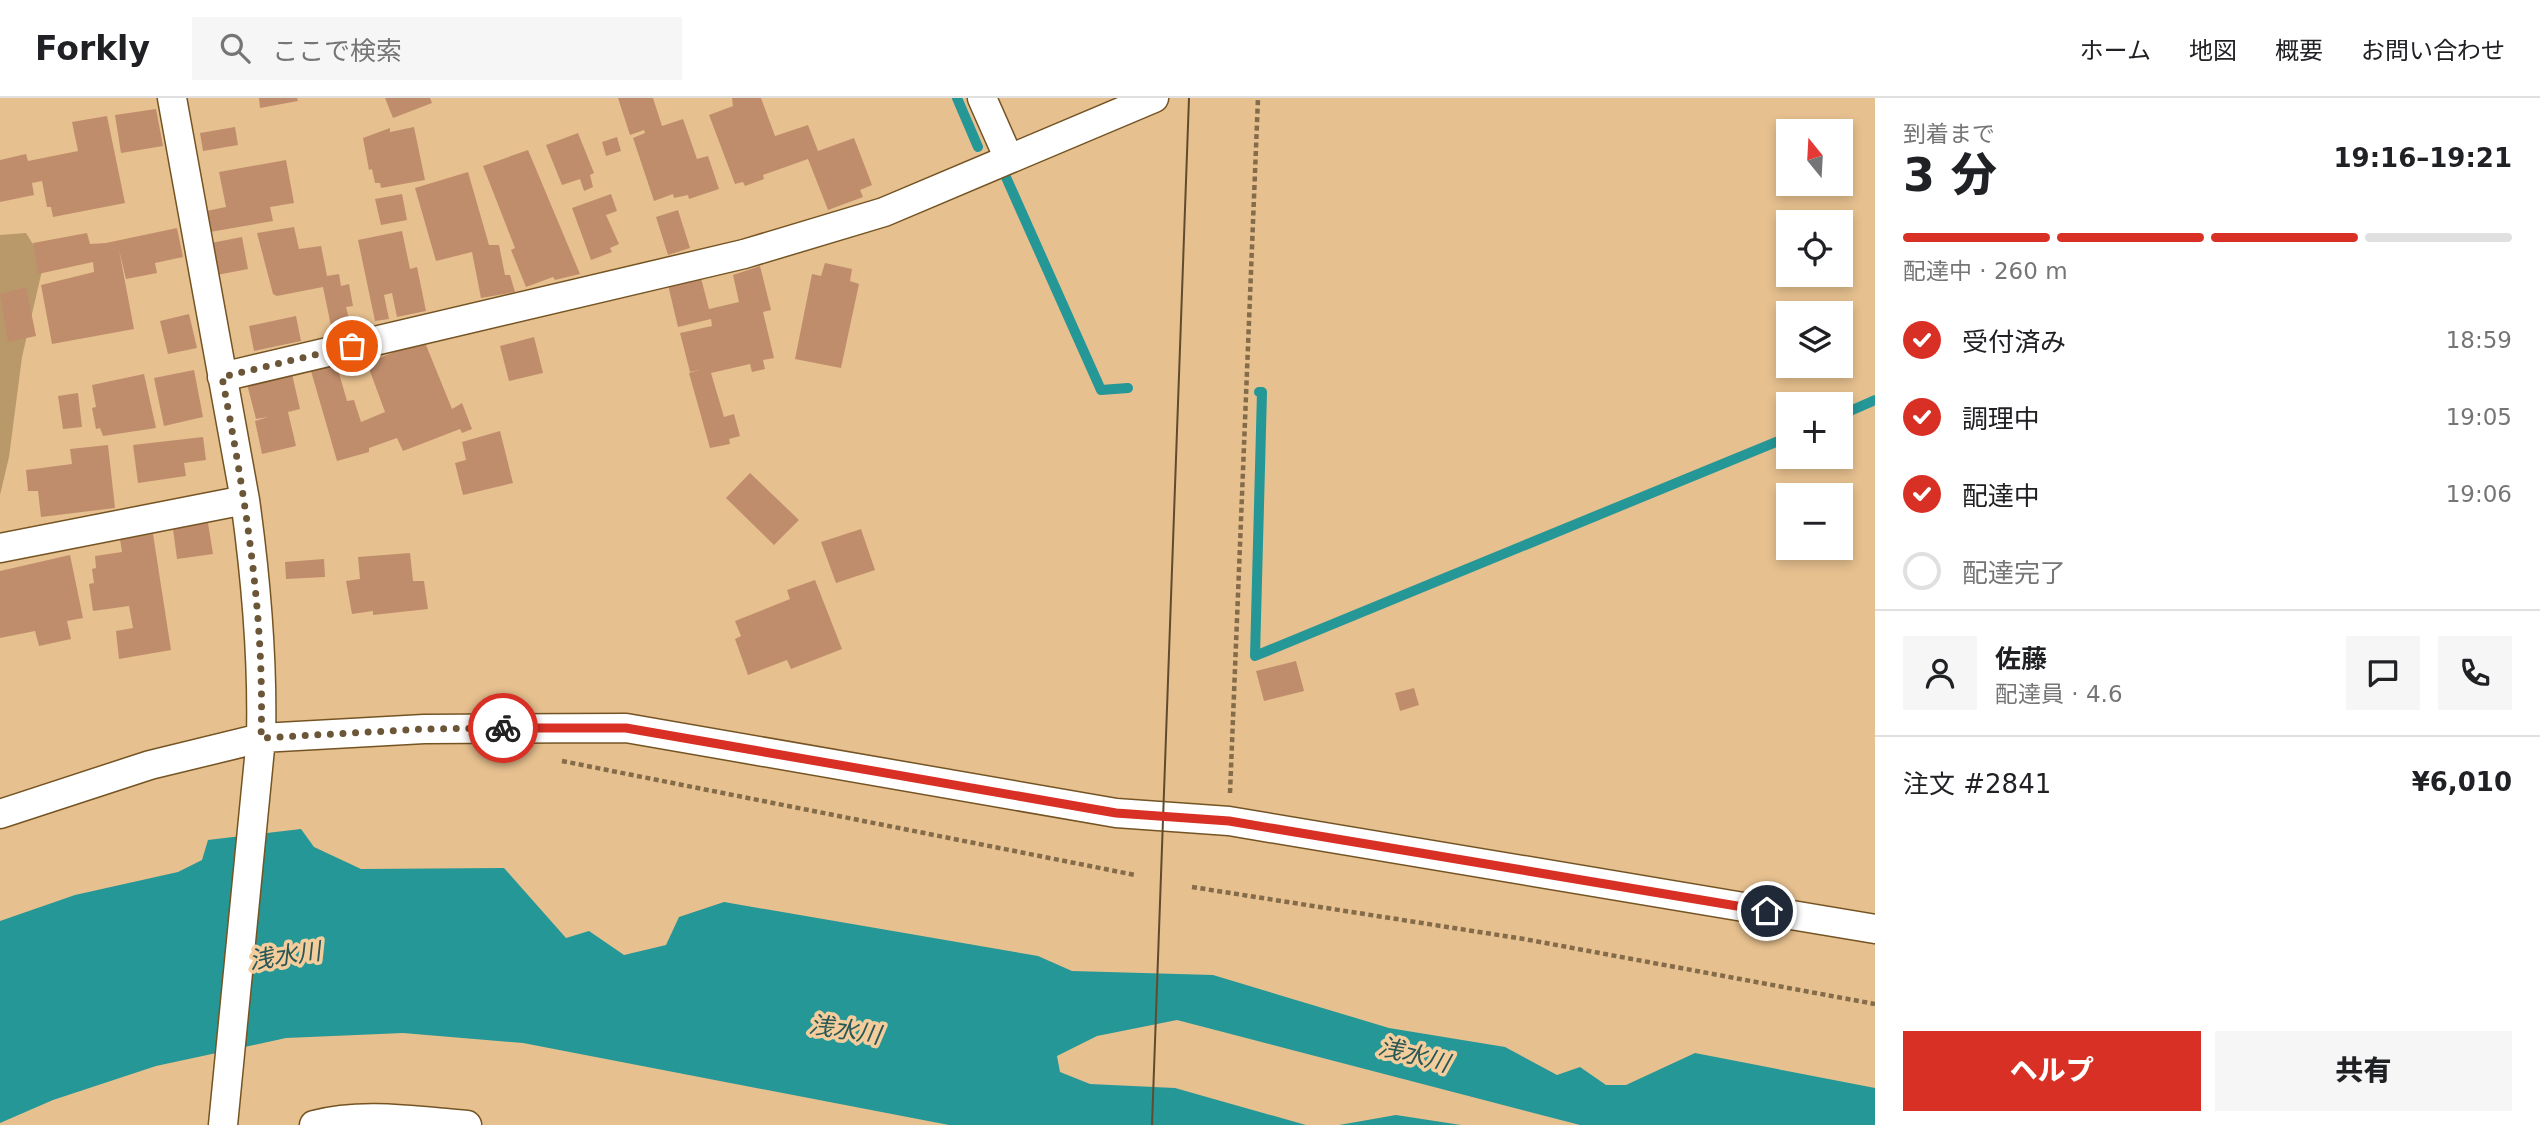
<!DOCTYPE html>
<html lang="ja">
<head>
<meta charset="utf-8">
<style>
  :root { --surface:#fff; --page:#f6f6f6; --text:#202124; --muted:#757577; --line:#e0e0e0; --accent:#d93025 }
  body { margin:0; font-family:"DejaVu Sans","Noto Sans JP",sans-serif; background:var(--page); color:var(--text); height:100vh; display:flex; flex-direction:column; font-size:26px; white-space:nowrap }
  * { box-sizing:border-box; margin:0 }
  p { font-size:23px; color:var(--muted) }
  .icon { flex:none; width:38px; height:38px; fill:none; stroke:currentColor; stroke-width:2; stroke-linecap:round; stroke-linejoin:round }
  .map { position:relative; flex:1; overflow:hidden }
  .side { display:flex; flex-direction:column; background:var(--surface); width:665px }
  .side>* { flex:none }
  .needle { width:46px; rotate:342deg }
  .tools { position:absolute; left:1776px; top:21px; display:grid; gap:14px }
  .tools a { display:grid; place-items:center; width:77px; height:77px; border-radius:0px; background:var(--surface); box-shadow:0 4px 10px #0003; font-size:35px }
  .pin { position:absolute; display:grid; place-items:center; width:60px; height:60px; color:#fff; margin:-30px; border:4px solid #fff; border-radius:50%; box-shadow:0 2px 7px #0007 }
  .courier { position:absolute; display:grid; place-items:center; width:70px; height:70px; margin:-35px; border:5px solid #d93025; border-radius:50%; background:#fff; color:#222; box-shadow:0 2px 9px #0007 }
  .headline em { font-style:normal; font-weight:800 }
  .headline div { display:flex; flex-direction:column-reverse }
  .headline { display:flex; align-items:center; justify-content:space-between; height:119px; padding:0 28px }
  h1 { font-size:46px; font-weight:800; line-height:52px }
  .bar { display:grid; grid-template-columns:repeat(4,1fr); gap:10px 7px; align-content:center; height:84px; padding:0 28px }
  .bar i { height:9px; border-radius:5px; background:var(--line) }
  .bar .selected { background:var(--accent) }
  .bar p { grid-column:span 4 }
  .line { display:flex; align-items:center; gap:18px; padding:0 28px; border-top:2px solid var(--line) }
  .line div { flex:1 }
  .round { display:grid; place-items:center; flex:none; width:74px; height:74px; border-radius:0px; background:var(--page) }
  ol { padding:0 28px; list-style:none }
  li { display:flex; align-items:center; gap:21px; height:77px }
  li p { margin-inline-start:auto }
  li .icon { padding:7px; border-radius:50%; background:var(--accent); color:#fff; stroke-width:4 }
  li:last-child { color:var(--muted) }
  li i { width:38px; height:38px; border:4px solid var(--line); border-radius:50% }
  .primary-button { display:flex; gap:14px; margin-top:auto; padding:14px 28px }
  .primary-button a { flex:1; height:80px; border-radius:0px; background:var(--accent); color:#fff; font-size:28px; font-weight:800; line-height:80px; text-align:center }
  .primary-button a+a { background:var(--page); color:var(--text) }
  header { display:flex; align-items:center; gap:42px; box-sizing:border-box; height:98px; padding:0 35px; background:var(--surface); border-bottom:2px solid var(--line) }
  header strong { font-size:33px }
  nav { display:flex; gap:38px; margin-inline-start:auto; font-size:24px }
  .search { width:490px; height:63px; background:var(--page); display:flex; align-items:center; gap:18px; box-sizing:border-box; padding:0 24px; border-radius:0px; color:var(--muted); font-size:26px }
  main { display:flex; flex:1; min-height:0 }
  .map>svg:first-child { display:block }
  .green { fill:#b9986a }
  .water { fill:#259796 }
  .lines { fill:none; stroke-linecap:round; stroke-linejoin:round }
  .stream { stroke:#259796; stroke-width:10 }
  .building { fill:#c08d6c }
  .minor-casing { stroke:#755424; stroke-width:31 }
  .path { stroke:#846b49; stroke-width:4.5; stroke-dasharray:5 3.5; stroke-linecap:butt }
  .minor { stroke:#fff; stroke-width:28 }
  .tram { stroke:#604b2f; stroke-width:2 }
  .done { stroke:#6c5638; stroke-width:7; stroke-dasharray:0 12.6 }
  .route { stroke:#d93025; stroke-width:9 }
  .labels { text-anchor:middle; stroke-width:7; stroke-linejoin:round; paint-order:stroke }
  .water-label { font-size:24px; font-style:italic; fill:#295756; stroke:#f3cd9b }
</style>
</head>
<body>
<header>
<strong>Forkly</strong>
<div class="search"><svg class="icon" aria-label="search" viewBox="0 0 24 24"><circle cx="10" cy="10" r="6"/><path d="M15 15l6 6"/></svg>ここで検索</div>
<nav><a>ホーム</a><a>地図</a><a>概要</a><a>お問い合わせ</a></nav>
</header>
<main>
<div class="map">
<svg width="1875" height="1027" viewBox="0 0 1875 1027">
  <rect width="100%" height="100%" fill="#e6c08f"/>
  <path class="green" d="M26,135L44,164L22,259L9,359L0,397V137Z"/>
  <path class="water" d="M301,731L314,749L361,771L504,770L566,840L589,833L624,857L666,847L679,819L724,804L1038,858L1072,873L1213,877L1389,930L1505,949L1557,977L1580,969L1606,987H1626L1695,955L1875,990V1027H1580L1177,922L1097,938L1057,958L1060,974L1090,986L1175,990L1306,1027H949L523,945L403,935L286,940L156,968L53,1002L0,1025V823L75,797L178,774L202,762L208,742Z
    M1396,1017L1461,1027H1339Z"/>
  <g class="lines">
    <path class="stream" d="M957,0L978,49
      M1005,77L1101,292L1128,290
      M1259,294H1262L1255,558L1788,339
      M1841,317L1875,302"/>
  </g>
  <path class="building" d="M259,0H297L298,3L260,10Z
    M385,0H430L432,5L393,20Z
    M618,0H653L662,28L683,21L697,61L708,58L719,91L689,101L688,97L674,100L673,96L654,103L633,40L645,35L644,32L630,37Z
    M732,0H761L775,38L808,27L818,53L854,40L872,87L860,92L863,99L828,112L808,61L763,77L764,81L745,88L743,84L735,86L709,17L733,8Z
    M156,11L163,48L121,55L115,17Z
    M107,18L125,105L53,119L51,109H47L42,83L32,85L34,97L0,104V62L26,56L28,63L78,53L72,24Z
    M235,29L238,47L203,53L200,35Z
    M414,29L425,82L381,90L380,85H375L372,71L369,72L363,40L390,30V34Z
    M578,35L594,75L590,77L593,89L584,93L580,81L562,87L546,47Z
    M617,39L621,53L606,58L602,44Z
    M528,52L580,176L555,182L553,179L526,189L511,152L515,150L483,68Z
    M286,62L294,105L270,109L273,123L210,134L206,113L226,109L219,74Z
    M468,74L489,147H499L505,177H510L515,194L481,200L472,154L436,163L415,90Z
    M402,96L407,122L381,127L375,101Z
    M611,96L617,113L606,117L619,146L610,150L612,154L591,162L572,110Z
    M678,112L690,150L668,157L656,119Z
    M294,129L299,151L321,148L327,178L339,176L341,188L349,186L353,208L346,209L351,229L332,233L323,189L277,198L273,196L257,135Z
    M177,130L183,159L155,165L157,175L126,181L119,152L134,231L52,246L41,187L94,174L93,164L38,176L33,145L87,135L90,146L106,145Z
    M402,133L410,171L417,169L426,213L397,219L392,195L384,197L389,221L375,223L358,142Z
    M242,139L248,171L217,177L211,145Z
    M825,165L852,171L850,183L859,186L841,270L795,261L812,176L821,178Z
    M760,168L771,212L763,214L774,260L763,262L765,271L752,274L750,266L711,275L724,319L734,316L740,338L729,341L730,346L710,350L689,275L699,272L690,274L680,235L712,228L711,221L678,229L668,187L701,180L709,211L739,204L733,177Z
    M26,189L36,238L8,244L0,196Z
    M189,216L197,250L168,256L160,223Z
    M296,218L301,243L254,253L249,228Z
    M534,239L543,275L509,283L500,248Z
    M424,242L452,311L462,305L472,331L462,335L460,331L403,353L397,340L369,350V354L337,363L311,273L336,265L347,303L354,302L361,324L385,314L367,265Z
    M194,272L203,319L164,328L154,280Z
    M144,276L156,330L103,338L100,330L96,331L92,310L96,309L92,287Z
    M292,276L300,311L288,314L296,348L262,356L255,323L268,319L256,321L247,286Z
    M78,295L82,329L63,331L58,298Z
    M500,333L513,385L463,397L455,365L466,362L462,344Z
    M203,339L206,362L184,365L186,378L138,385L133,347Z
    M108,347L115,410L41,419L38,393H28L26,372L72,366L70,351Z
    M750,375L799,422L774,447L726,400Z
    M208,425L213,456L177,461L173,431Z
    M861,431L875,472L836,485L821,444Z
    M153,436L171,552L119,561L116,533L133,530L129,508L93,513L89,486L94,485L92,471L96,470L95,458L122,454L120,441Z
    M410,455L413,483H424L428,511L373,517V513L352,516L346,483L360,481L358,459Z
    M70,457L83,520L67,523L71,541L39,548L35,533L0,540V473Z
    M324,461L325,479L286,481L285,464Z
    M815,482L842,551L791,571L787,562L748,577L735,541L741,538L735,523L790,501L787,492Z
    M1296,563L1304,593L1264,603L1256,573Z
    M1414,590L1419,607L1400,613L1395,595Z"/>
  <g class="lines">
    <g class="minor-casing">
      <path id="minor" d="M172,0L245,402C256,481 263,561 261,640L223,1027
        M982,0L1009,61
        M222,279L744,156L884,114L1154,0
        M0,450L245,402
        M0,716L150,667L261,640L424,631L626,630L1116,715L1229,723L1875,831
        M314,1027C363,1014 416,1023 467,1027"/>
    </g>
    <path class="path" d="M562,663L1135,777
      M1230,695L1258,0
      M1192,789L1524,841L1875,906"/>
    <use href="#minor" class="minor"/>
    <path class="tram" d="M1152,1027L1189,0"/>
  </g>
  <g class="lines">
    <path class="done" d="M352,248L222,279C245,398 265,518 261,640L424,631L503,630"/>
    <path class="route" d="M503,630H626L1116,715L1229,723L1767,813"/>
  </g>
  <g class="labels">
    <g class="water-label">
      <text transform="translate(285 858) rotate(-8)" y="8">浅水川</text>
      <text transform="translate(845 932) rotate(9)" y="8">浅水川</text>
      <text transform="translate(1414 957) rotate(15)" y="8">浅水川</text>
    </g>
  </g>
</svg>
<div class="tools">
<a><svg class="needle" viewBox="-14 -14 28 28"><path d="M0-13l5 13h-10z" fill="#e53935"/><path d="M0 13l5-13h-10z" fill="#757577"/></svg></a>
<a><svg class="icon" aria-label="locate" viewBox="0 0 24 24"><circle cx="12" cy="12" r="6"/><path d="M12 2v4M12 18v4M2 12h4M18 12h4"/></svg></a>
<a><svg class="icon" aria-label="layers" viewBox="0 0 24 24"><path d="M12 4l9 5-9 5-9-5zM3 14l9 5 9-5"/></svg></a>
<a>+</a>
<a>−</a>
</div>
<div class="pin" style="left:352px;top:248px;background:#ea580c"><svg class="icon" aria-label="bag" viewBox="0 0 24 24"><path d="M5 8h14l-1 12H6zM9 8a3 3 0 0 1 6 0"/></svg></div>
<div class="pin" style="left:1767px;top:813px;background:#1f2937"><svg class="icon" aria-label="home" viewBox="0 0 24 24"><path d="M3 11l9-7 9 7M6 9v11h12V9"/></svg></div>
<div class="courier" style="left:503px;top:630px"><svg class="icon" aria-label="bike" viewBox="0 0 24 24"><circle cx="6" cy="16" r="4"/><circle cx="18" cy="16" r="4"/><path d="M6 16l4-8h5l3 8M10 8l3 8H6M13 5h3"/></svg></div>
</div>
<section class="side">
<div class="headline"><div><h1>3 分</h1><p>到着まで</p></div><em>19:16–19:21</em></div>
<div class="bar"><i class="selected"></i><i class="selected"></i><i class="selected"></i><i></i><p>配達中 · 260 m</p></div>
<ol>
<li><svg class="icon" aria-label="check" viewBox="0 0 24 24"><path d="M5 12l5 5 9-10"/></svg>受付済み<p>18:59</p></li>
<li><svg class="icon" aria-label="check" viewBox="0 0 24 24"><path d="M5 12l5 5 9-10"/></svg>調理中<p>19:05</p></li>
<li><svg class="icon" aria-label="check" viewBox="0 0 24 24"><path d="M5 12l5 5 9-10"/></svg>配達中<p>19:06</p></li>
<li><i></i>配達完了</li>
</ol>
<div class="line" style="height:126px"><a class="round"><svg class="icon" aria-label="person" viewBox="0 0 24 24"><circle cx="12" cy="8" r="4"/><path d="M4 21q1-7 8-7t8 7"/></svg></a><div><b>佐藤</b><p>配達員 · 4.6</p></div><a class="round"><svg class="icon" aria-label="chat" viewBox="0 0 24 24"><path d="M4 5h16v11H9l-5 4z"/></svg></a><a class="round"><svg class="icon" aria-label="phone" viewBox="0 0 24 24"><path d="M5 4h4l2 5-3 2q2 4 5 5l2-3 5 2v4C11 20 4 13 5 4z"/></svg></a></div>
<div class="line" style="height:91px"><div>注文 #2841</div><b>¥6,010</b></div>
<div class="primary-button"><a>ヘルプ</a><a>共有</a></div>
</section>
</main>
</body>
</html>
